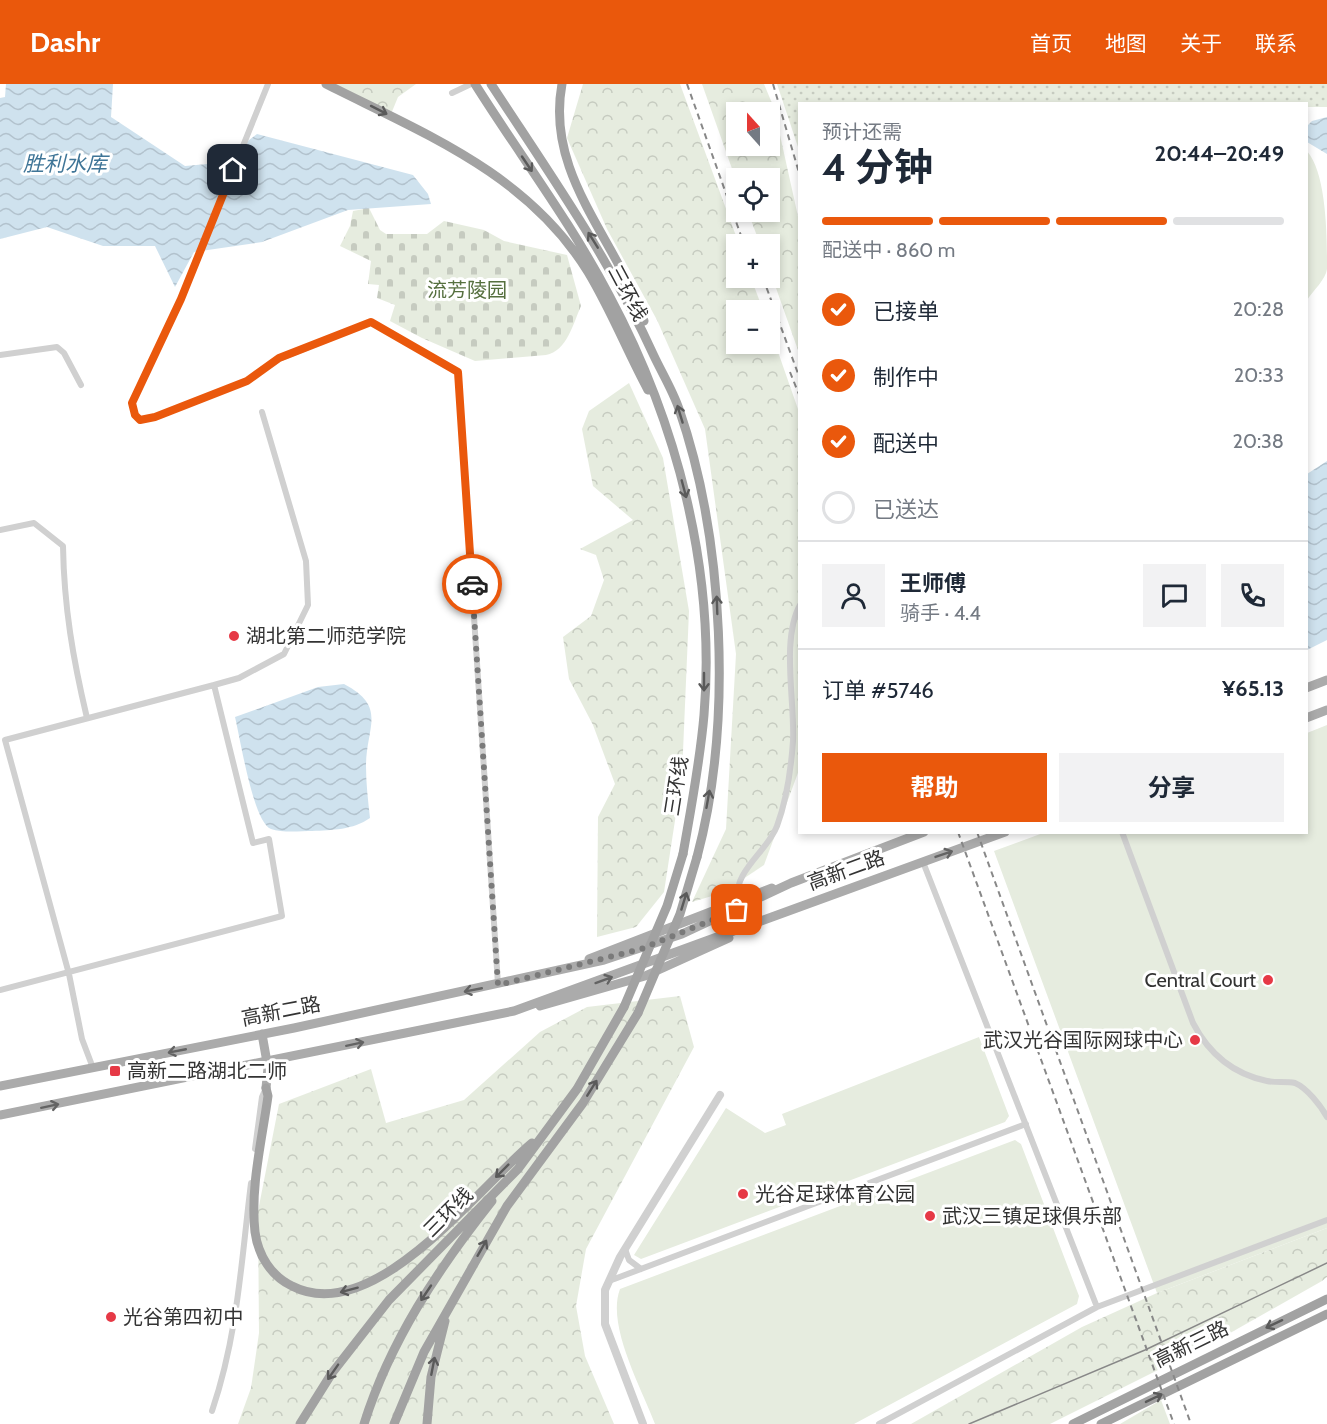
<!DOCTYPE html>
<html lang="zh">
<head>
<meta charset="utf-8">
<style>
  :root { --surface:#fff; --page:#f2f2f3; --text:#1f2937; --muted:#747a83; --line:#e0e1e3; --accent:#ea580c }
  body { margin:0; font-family:Cabin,"Noto Sans SC",sans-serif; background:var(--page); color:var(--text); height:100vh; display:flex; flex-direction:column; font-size:22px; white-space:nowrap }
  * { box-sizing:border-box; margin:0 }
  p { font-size:20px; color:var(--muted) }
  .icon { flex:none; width:33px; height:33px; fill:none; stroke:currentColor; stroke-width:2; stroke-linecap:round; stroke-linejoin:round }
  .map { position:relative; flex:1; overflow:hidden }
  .drawer { position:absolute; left:798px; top:18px; width:510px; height:732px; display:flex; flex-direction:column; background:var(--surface); border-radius:0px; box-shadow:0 3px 9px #0003 }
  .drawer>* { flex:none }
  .needle { width:39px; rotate:339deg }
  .buttons { position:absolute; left:726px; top:18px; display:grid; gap:12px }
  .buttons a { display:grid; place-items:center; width:54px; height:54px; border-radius:0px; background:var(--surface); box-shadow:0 3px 9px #0003; font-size:30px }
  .pin { position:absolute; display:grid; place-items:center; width:51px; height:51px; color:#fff; margin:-26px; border-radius:12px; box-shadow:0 3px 9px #0006 }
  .courier { position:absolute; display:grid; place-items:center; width:60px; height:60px; margin:-30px; border:4px solid #ea580c; border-radius:50%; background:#fff; color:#222; box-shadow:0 2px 8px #0007 }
  .headline em { font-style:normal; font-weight:700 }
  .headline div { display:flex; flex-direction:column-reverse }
  .headline { display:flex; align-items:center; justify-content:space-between; height:102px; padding:0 24px }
  h1 { font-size:39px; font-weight:700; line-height:45px }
  .bar { display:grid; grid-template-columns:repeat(4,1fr); gap:9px 6px; align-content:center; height:72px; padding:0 24px }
  .bar i { height:8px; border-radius:4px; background:var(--line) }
  .bar .current { background:var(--accent) }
  .bar p { grid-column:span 4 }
  .line { display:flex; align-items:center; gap:15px; padding:0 24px; border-top:2px solid var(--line) }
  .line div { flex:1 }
  .round { display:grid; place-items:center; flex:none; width:63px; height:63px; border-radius:0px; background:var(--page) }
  ol { padding:0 24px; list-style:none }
  li { display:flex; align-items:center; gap:18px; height:66px }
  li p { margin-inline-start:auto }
  li .icon { padding:6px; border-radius:50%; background:var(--accent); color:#fff; stroke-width:4 }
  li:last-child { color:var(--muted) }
  li i { width:33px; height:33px; border:3px solid var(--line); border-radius:50% }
  .button { display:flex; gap:12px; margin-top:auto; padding:12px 24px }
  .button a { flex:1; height:69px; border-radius:0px; background:var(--accent); color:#fff; font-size:24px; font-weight:700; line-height:69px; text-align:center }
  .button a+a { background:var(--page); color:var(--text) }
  header { display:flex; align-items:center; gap:36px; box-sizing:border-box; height:84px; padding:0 30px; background:var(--accent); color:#fff }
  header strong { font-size:28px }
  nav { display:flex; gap:33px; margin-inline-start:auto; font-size:21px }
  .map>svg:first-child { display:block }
  .green { fill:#e6ecdf }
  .forest { fill:url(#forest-crowns); fill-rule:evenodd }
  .cemetery { fill:url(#cemetery-stones) }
  .park { fill:url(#park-dots) }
  .water { fill:url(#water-waves) }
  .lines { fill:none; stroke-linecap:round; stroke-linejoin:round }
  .minor { stroke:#d0d0d0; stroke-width:6 }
  .tertiary { stroke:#d0d0d0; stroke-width:8 }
  .primary { stroke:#ababab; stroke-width:9 }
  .trunk { stroke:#a2a2a2; stroke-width:9 }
  .tram { stroke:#888; stroke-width:1.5 }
  .rail { stroke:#888; stroke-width:2; stroke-dasharray:6 4.5; stroke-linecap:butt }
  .trunk-bridge { stroke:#a2a2a2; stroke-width:9 }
  .oneway { stroke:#5a5a5a }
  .oneway2 { stroke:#636363 }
  .done { stroke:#7a7a7a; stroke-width:6; stroke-dasharray:0 10.8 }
  .route { stroke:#ea580c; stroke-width:8 }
  .poi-dot { fill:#e63946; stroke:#fff; stroke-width:2 }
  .labels { text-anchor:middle; stroke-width:6; stroke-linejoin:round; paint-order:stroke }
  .park-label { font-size:20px; fill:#56703f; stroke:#fff }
  .street-label { font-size:20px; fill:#333; stroke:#fff }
  .poi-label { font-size:20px; fill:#333; stroke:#fff; text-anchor:start }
  .water-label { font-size:21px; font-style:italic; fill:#3f7597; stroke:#fff }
</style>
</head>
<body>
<header>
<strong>Dashr</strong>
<nav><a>首页</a><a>地图</a><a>关于</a><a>联系</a></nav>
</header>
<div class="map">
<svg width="1327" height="1340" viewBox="0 0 1327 1340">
  <defs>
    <pattern id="forest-crowns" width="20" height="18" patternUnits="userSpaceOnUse" patternTransform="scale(1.5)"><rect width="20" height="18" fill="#e6ecdf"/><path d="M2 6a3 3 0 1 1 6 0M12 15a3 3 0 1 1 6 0" fill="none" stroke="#c6cbc0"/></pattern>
    <pattern id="cemetery-stones" width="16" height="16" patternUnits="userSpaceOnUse" patternTransform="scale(1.5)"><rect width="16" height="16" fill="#e6ecdf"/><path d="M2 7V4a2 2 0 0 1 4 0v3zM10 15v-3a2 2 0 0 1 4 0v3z" fill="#c6cbc0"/></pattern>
    <pattern id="park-dots" width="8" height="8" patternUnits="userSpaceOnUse" patternTransform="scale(1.5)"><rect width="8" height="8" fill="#e6ecdf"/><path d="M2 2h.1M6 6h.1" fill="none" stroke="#c6cbc0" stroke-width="1.8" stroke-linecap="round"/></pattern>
    <pattern id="water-waves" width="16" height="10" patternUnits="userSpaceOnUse" patternTransform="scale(1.5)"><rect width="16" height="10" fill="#cfe2ee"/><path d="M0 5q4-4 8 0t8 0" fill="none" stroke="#b2c2cd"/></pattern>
  </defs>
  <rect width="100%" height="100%" fill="#fff"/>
  <path class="green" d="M1307,67C1327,90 1327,154 1327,185C1326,195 1313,207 1307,216Z
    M1327,641V1144L1157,1209L994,767L1043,749L1306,748L1307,649Z
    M979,953L1009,1032L1005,1038L641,1175L634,1171L726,1024L765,1049L786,1041L782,1030Z
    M1015,1056L1021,1060L1079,1212L1077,1220L854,1340H655C642,1305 606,1241 620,1205Z"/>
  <path class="forest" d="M331,0H416L398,13L391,30Z
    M583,0H680L739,160L736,194H751L763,226H736V260H770V245L799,328V686L764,781L722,809L692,818L726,745L736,570L705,345L657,236L607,145L567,54Z
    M702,0H764L774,24L799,137V269L770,187V160H760L748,128H770V94L736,96ZM770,28V62H736V28Z
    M629,299L663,374L689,527L682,691L664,808L636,843L597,853L598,733L615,700L593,641L569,595L563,553L591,532L604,496L596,471L580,465L633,436L593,402L582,345L589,327Z
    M680,912L694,963L586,1165L576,1222L585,1272L614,1340H238L251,1304L259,1249L258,1127L279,1020L371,985L386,1039L464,1016L540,948L587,923Z
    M1327,1144V1193L1322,1197L1216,1257L1050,1340H911L1082,1243L1157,1209Z
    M1161,1316L1170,1340H1120Z"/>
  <path class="cemetery" d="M369,124L380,146L386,150H427L444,137L484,146L504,157L567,171L581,222C573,240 567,267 546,271L475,277L422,254L390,237L395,221L377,214L379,201L368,200L371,177L340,162L350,142L353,127Z"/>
  <path class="park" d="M777,0H1327V23H1307L1306,20H800L799,66Z"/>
  <path class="water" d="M6,0H113L111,33L185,82L219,79L257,50L413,91L428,110L431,120L348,126L262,158L194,168L175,203L155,162H103L47,143L0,155V14L5,13Z
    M1327,33V70L1307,58L1306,43L1312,37Z
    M1327,377V556L1307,566V390Z
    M344,600C388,623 366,643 366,682C366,699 368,717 370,734C353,746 332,746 312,747C301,747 282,749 271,745C253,738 240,653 235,633L318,603Z"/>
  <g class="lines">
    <path class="minor" d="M268,0L181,215L132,319L135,331L140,336L155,333L247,297L279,275L371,238L458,288L498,900
      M452,9L471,0
      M0,271L57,263L64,269L81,301
      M0,446L34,439L63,462C64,523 73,575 87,634
      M214,601L239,594L284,570L308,521L306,477L262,328
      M1122,748L1193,939C1209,970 1233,990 1267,997C1275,999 1287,997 1295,999C1307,1004 1321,1022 1327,1033
      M923,778L1097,1223
      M738,817C732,788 768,767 777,742C787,715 791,685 793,657C795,618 781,555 800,521
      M0,906L282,832L269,755L253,759L214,601L5,656L69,890L82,955L93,984
      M255,1065L262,1013L266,1004
      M625,1165L629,1176L641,1185
      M609,1197L1026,1040
      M212,1327C238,1250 241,1179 251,1099
      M879,1340L1097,1223L1327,1136"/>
    <path class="tertiary" d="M643,1340L605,1240V1206L620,1173L720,1011"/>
    <path class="primary" d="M1306,604L1327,596
      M1306,634L1327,626
      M589,875L772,804
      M540,922L645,892L729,854
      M262,950L268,984L266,1004
      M0,1002L294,944L604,876L682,850L791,799L924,748
      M0,1031L514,927L1005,748"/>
    <path class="trunk" d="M326,0C425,50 528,90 588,188C611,226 627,267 648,306
      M475,0C519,70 570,137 609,211C677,338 716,487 704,631C700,678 691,724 683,770
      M491,0C549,89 610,175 654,272C662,289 673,307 679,325C724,455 733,639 697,773
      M562,0C545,92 617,155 644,237
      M266,1004L268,1012C262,1056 250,1104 255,1148C258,1171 271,1192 292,1202C373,1244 477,1105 532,1059
      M300,1340L332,1289L389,1216L518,1085L577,1005L624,923
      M364,1340C390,1257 438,1185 492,1117
      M394,1340L424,1268L507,1122L583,1019L638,929
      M427,1340L431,1293L445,1237
      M1073,1340L1327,1215
      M1101,1340L1327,1230"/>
    <path class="tram" d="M969,1340L1145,1266L1327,1179"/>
    <path class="rail" d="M687,0L744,160
      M773,0L800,92
      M763,194L800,295
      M790,288L800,313
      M958,748L1174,1340
      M977,748L1191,1340"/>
    <path class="trunk-bridge" d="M624,923L667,822L683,770
      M638,929L680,830L697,773"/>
  </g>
  <defs><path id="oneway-shaft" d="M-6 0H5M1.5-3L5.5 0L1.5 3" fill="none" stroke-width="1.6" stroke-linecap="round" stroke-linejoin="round" transform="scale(1.5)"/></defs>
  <g class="oneway">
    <use href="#oneway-shaft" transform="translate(379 26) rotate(27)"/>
    <use href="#oneway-shaft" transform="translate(527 80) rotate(56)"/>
    <use href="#oneway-shaft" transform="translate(593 156) rotate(-122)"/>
    <use href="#oneway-shaft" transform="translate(680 330) rotate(-107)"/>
    <use href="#oneway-shaft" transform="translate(684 405) rotate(75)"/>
    <use href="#oneway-shaft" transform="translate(717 521) rotate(-92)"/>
    <use href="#oneway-shaft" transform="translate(704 598) rotate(90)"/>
    <use href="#oneway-shaft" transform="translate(708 715) rotate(-80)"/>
    <use href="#oneway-shaft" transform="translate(684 817) rotate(-73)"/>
    <use href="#oneway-shaft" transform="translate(592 1004) rotate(-58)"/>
    <use href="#oneway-shaft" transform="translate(502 1087) rotate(135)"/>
    <use href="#oneway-shaft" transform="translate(482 1164) rotate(-60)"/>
    <use href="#oneway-shaft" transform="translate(349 1206) rotate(165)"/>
    <use href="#oneway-shaft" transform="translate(426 1209) rotate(124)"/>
    <use href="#oneway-shaft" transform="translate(1274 1240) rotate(155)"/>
    <use href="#oneway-shaft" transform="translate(433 1282) rotate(-79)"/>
    <use href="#oneway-shaft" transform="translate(333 1288) rotate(125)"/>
    <use href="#oneway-shaft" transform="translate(1154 1314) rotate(-26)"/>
  </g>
  <g class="oneway2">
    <use href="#oneway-shaft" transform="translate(944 770) rotate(-19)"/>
    <use href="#oneway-shaft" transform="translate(604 896) rotate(-20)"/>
    <use href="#oneway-shaft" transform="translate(473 906) rotate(169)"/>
    <use href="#oneway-shaft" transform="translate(355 960) rotate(-12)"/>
    <use href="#oneway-shaft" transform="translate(177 967) rotate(169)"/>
    <use href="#oneway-shaft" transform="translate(50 1022) rotate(-12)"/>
  </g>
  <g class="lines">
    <path class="done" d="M472,500L498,901L641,865L737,826"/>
    <path class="route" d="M233,86L181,215L132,319L135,331L140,336L155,333L247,297L279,274L371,238L458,288L472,500"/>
  </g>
  <g class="poi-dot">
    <circle cx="234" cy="552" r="6"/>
    <circle cx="1268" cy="896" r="6"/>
    <circle cx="1195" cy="956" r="6"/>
    <rect x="109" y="981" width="12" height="12" rx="3"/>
    <circle cx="743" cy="1110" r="6"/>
    <circle cx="930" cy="1132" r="6"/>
    <circle cx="111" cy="1233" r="6"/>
  </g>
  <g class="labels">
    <g class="park-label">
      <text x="467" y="213">流芳陵园</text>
    </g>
    <g class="street-label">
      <text transform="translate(628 209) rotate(62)" y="7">三环线</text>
      <text transform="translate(676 702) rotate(-81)" y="7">三环线</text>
      <text transform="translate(846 786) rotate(-20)" y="7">高新二路</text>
      <text transform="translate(281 927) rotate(-11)" y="7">高新二路</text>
      <text transform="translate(448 1128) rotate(-45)" y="7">三环线</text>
      <text transform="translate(1191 1260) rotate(-26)" y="7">高新三路</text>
    </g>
    <g class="poi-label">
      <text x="246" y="559">湖北第二师范学院</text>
      <text x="1256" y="903" text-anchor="end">Central Court</text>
      <text x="1183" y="963" text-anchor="end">武汉光谷国际网球中心</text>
      <text x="127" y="994">高新二路湖北二师</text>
      <text x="755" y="1117">光谷足球体育公园</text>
      <text x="942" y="1139">武汉三镇足球俱乐部</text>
      <text x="123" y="1240">光谷第四初中</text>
    </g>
    <g class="water-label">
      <text x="65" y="87">胜利水库</text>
    </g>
  </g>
</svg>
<div class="buttons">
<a><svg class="needle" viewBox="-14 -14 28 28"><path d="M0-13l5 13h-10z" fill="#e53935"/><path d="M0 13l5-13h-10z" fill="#747a83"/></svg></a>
<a><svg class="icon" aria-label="locate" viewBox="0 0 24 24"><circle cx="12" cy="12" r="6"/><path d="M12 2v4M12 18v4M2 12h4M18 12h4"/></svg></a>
<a>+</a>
<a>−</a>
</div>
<div class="pin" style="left:737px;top:826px;background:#ea580c"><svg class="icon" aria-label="bag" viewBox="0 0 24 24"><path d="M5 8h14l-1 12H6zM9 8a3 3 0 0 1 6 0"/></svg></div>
<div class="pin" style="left:233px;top:86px;background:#1f2937"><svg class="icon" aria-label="home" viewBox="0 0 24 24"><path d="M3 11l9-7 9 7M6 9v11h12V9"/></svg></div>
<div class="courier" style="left:472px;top:500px"><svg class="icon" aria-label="car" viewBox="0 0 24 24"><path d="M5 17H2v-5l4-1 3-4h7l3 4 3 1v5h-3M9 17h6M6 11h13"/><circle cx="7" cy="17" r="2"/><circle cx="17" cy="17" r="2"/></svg></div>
<section class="drawer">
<div class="headline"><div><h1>4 分钟</h1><p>预计还需</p></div><em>20:44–20:49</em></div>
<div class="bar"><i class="current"></i><i class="current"></i><i class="current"></i><i></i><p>配送中 · 860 m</p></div>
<ol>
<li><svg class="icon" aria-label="check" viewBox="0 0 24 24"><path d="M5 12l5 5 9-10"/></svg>已接单<p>20:28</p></li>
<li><svg class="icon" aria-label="check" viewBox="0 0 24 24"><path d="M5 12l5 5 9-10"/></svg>制作中<p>20:33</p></li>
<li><svg class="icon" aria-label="check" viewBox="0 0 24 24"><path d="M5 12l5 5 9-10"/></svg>配送中<p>20:38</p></li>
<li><i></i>已送达</li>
</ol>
<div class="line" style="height:108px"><a class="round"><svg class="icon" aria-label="person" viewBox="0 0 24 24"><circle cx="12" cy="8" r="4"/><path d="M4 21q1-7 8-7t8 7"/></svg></a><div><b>王师傅</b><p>骑手 · 4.4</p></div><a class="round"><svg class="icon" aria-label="chat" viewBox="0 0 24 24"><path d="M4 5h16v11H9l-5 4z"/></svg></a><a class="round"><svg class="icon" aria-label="phone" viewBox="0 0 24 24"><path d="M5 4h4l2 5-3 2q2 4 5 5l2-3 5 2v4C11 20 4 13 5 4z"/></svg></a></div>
<div class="line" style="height:78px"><div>订单 #5746</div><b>¥65.13</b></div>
<div class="button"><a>帮助</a><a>分享</a></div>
</section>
</div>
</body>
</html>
